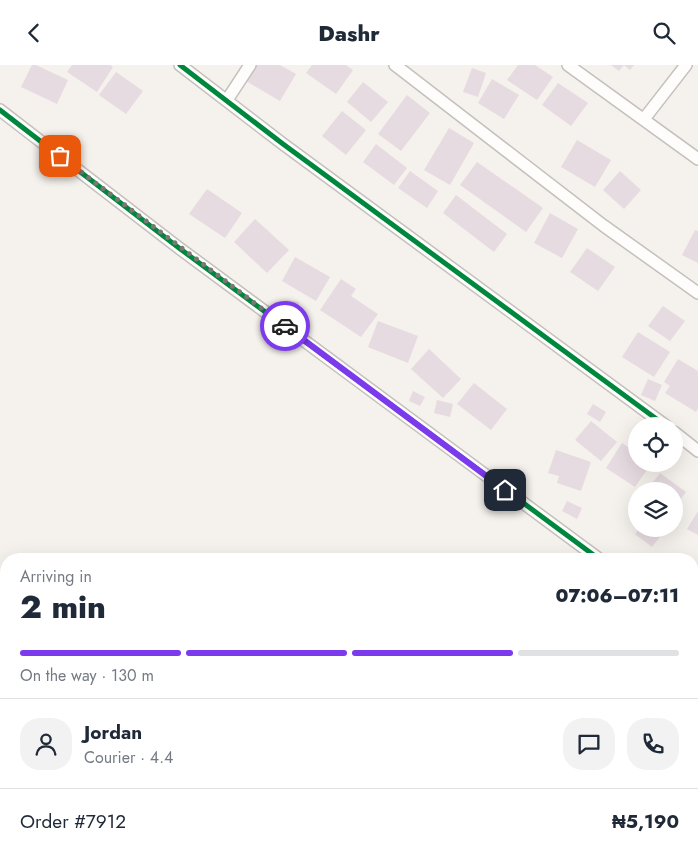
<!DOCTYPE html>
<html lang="en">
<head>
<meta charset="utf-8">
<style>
  :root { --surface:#fff; --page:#f2f2f3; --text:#1f2937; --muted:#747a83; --line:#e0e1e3; --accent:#7c3aed }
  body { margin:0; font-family:Jost,sans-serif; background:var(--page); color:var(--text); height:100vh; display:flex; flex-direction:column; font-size:19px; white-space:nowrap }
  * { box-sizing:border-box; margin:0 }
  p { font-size:16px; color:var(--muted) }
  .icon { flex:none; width:28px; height:28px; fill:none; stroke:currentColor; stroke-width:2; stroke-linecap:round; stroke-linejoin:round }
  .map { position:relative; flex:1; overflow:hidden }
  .drawer { position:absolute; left:0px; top:488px; width:699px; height:311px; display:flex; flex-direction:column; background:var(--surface); border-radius:20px 20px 0 0; box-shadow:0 5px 20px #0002 }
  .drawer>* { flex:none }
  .tools { position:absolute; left:628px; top:352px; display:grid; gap:10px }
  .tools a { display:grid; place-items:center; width:55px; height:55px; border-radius:50%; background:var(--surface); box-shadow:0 5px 20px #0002; font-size:25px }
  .pin { position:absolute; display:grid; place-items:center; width:42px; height:42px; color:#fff; margin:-21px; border-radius:10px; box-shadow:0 2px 8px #0006 }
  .courier { position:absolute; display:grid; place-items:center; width:50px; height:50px; margin:-25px; border:4px solid #7c3aed; border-radius:50%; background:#fff; color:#222; box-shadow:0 1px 6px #0007 }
  .head em { font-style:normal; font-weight:800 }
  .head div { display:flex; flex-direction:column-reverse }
  .head { display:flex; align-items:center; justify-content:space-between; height:85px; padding:0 20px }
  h1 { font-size:32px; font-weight:800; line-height:38px }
  .bar { display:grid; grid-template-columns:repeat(4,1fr); gap:8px 5px; align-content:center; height:60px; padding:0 20px }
  .bar i { height:6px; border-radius:4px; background:var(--line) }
  .bar .on { background:var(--accent) }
  .bar p { grid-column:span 4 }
  .line { display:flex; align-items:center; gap:12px; padding:0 20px; border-top:1px solid var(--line) }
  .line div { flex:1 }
  .round { display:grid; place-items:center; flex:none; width:52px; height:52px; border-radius:20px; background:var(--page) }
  header { display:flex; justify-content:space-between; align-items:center; height:65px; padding:0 20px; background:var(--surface); font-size:22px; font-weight:800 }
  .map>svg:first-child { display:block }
  .building { fill:#e7dbe2 }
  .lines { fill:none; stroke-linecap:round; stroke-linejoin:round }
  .street-casing { stroke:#c4c0bc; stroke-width:14 }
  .street { stroke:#fefdfc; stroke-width:11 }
  .cycleway-casing { stroke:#fff; stroke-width:8 }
  .cycleway { stroke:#00873e; stroke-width:5 }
  .done { stroke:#7b7773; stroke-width:5; stroke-dasharray:0 9 }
  .route { stroke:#7c3aed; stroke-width:6 }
</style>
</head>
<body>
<header><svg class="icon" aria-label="back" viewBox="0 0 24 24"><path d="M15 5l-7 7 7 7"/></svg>Dashr<svg class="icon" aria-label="search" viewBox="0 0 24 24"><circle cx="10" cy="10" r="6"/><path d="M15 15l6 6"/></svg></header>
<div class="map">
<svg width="698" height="798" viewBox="0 0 698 798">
  <rect width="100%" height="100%" fill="#f5f1ec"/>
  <path class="building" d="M32,0H36L68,15L57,39L21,22Z
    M72,0H110L113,2L97,27L67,7Z
    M256,0H280L296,9L280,36L246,16Z
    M312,0H346L353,5L336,29L306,8Z
    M518,0H535L553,12L537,35L507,15Z
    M611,0H634L630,5L624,0L619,6Z
    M472,3L486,8L478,32L463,27Z
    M116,7L143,26L126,49L99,30Z
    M492,14L519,30L504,54L478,38Z
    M363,17L388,37L371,57L347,37Z
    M558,18L588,38L571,61L542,40Z
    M407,30L430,48L401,86L378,69Z
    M342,46L366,65L346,90L322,71Z
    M449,63L474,78L450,120L424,105Z
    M577,75L611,95L595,122L561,102Z
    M376,79L407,103L394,120L363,97Z
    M477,97L543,143L526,167L460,120Z
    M410,106L438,126L427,143L398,123Z
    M620,106L641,125L624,144L603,125Z
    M207,124L242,148L225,173L189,149Z
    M456,130L507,169L494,187L443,148Z
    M550,148L578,164L562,193L534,178Z
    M255,154L289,185L267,208L234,177Z
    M695,165L698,166V198L682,190Z
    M587,183L615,202L598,226L570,207Z
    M295,192L330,212L316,236L282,216Z
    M341,214L356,224L351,231L378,249L361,272L320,245Z
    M286,235L299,237L298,245L284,243Z
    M663,241L685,256L670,276L648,261Z
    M378,256L418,271L408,298L368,282Z
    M638,267L670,287L654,312L622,292Z
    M429,284L461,314L443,333L411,304Z
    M678,294L698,306V344L696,347L665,328L670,321L664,317Z
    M648,314L662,320L655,336L641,330Z
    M474,318L507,344L491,365L457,339Z
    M413,326L425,332L420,341L409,336Z
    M437,335L453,339L450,352L434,348Z
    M593,339L606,347L600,357L587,349Z
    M591,356L617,377L601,396L575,375Z
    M622,378L636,387V399H651L635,422L606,403Z
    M556,385L591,397L581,426L557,418L559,411L548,408Z
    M660,408L686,427L674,443V426H646Z
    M567,436L582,443L577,454L562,446Z
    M698,446V470L687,464Z
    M639,464H666L652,482L635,469Z
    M692,697H698V712H692Z"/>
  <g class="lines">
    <g class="street-casing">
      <path id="street" d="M180,0L283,79L666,361
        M395,0L604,161L698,228
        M568,0L698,94
        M227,35L250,0
        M0,45L179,183L599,494
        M644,54L686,0
        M674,367L698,386
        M692,563L698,567"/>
    </g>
    <use href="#street" class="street"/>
    <g class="cycleway-casing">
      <path id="cycleway" d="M180,0L283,79L666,361
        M0,45L179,183L599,494"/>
    </g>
    <use href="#cycleway" class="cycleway"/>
  </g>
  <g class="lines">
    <path class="done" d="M60,91L285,261"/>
    <path class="route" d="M285,261L505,425"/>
  </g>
</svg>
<div class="tools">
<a><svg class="icon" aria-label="locate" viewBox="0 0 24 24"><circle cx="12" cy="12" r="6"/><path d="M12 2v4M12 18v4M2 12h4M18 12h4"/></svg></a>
<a><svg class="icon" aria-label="layers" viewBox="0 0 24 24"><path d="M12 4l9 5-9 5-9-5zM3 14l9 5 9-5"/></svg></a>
</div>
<div class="pin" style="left:60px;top:91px;background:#ea580c"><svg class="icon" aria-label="bag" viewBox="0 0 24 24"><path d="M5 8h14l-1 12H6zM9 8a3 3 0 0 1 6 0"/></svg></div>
<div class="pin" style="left:505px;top:425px;background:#1f2937"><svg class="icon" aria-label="home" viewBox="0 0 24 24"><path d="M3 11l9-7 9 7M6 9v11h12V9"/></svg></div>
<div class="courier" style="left:285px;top:261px"><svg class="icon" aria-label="car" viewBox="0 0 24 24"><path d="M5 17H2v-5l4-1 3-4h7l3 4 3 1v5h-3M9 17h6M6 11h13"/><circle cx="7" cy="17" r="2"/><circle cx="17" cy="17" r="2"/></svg></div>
<section class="drawer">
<div class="head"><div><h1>2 min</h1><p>Arriving in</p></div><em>07:06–07:11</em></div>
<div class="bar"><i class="on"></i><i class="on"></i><i class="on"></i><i></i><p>On the way · 130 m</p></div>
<div class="line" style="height:90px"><a class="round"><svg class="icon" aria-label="person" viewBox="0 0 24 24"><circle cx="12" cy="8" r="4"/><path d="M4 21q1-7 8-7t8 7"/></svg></a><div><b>Jordan</b><p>Courier · 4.4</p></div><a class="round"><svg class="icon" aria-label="chat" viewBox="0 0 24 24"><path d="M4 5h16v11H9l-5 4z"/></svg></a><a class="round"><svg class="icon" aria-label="phone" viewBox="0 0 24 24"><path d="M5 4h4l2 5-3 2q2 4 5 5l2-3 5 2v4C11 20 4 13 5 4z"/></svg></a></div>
<div class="line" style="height:65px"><div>Order #7912</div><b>₦5,190</b></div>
</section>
</div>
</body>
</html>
